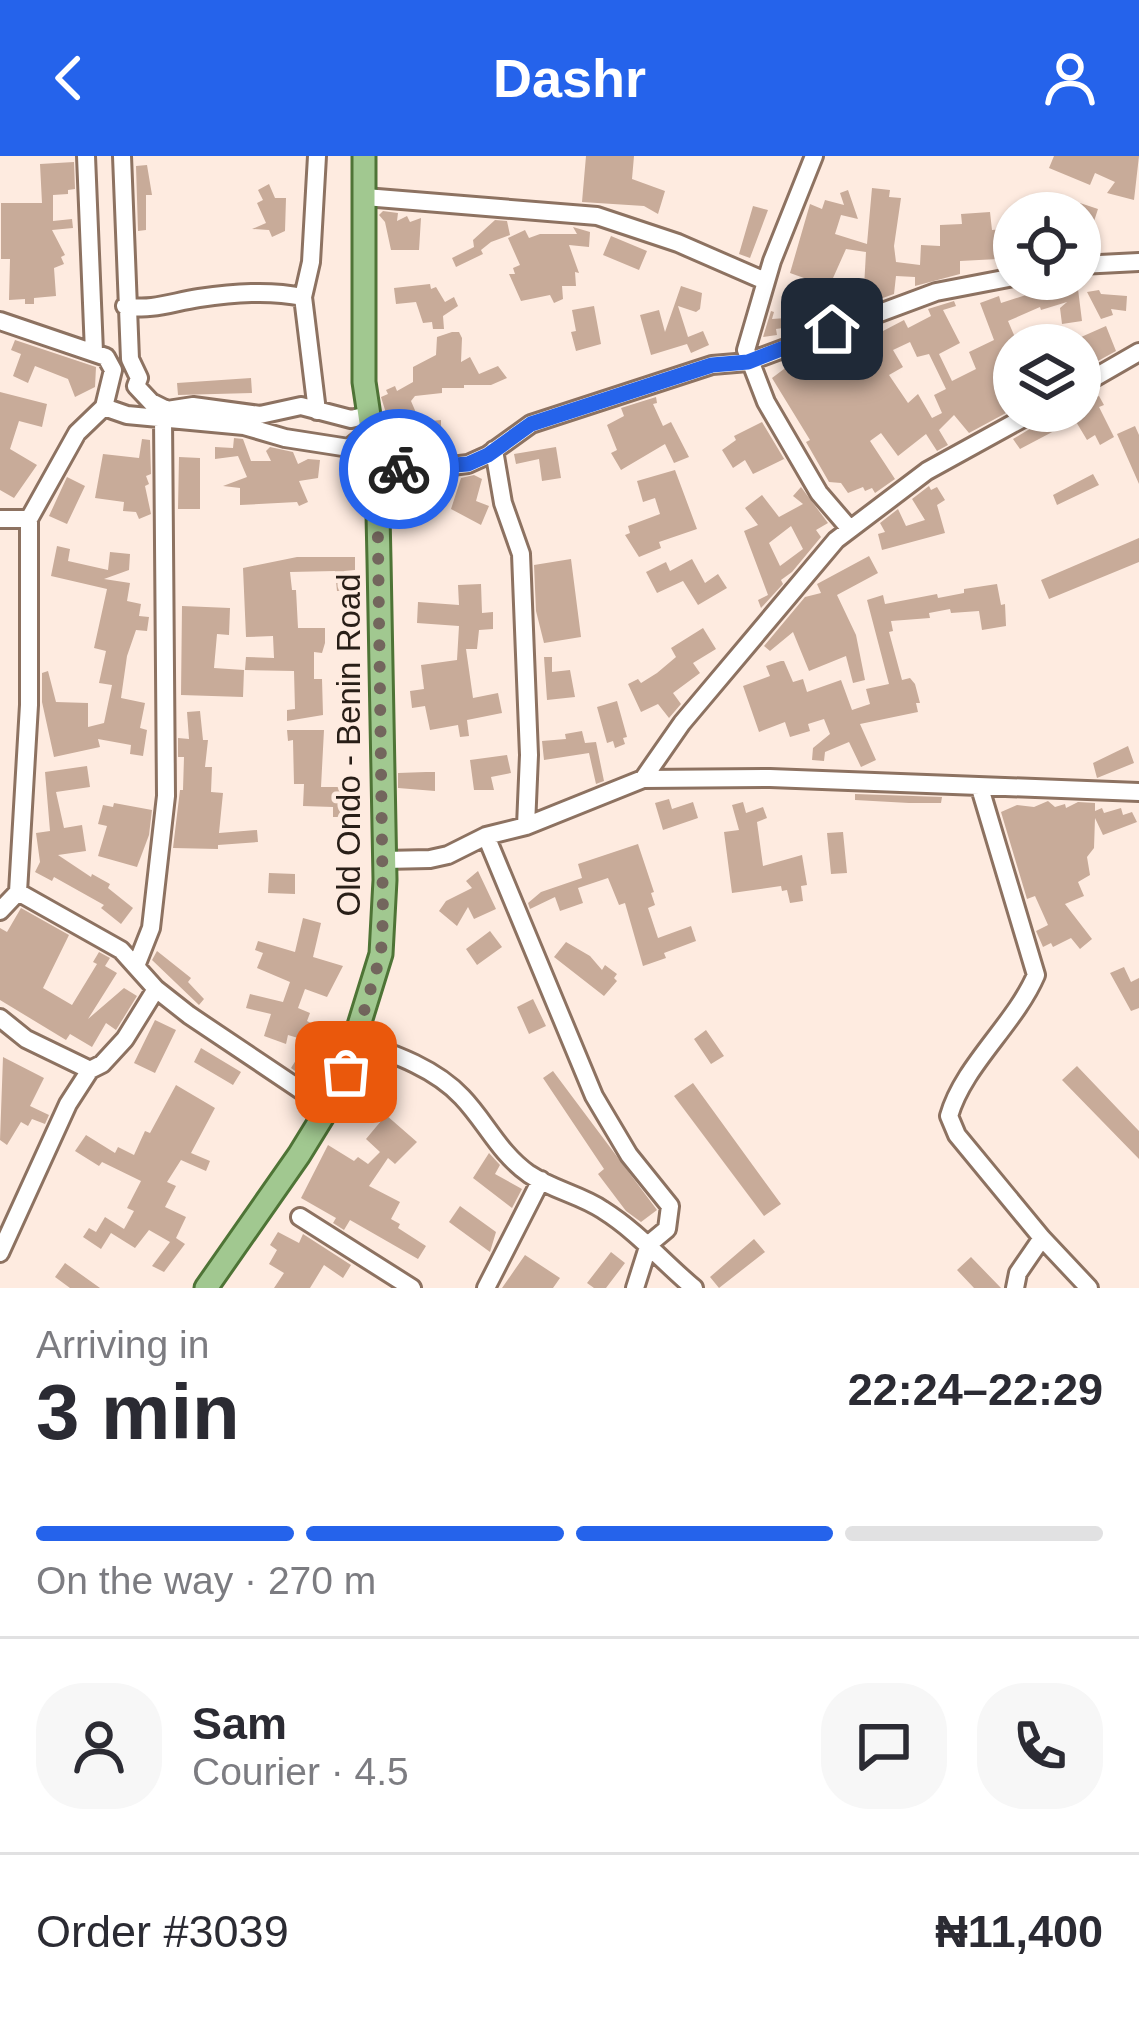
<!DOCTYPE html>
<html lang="en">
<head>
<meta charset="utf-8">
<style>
  :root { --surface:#fff; --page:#f7f7f7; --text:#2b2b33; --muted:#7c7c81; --line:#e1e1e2; --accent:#2563eb }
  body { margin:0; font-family:Arial,sans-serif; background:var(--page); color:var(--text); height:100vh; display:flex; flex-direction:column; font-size:45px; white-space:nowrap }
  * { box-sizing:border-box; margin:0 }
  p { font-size:39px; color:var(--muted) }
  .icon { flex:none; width:66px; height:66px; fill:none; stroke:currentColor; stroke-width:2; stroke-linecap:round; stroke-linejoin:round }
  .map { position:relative; height:1132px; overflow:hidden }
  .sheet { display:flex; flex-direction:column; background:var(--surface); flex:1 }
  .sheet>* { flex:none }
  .fabs { position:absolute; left:993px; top:36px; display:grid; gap:24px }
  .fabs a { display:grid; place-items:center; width:108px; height:108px; border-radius:50%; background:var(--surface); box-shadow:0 3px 9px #0004; font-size:60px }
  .pin { position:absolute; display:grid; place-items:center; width:102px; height:102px; color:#fff; margin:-51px; border-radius:24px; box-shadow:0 6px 18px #0006 }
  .courier { position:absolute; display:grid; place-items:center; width:120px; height:120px; margin:-60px; border:9px solid #2563eb; border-radius:50%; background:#fff; color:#222; box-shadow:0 3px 15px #0007 }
  .head em { font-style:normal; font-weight:800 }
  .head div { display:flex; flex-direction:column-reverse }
  .head { display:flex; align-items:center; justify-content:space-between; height:204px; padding:0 36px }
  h1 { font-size:78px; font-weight:800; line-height:90px }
  .bar { display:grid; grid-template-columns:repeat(4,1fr); gap:18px 12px; align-content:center; height:144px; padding:0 36px }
  .bar i { height:15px; border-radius:9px; background:var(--line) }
  .bar .active { background:var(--accent) }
  .bar p { grid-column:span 4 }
  .line { display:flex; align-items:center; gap:30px; padding:0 36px; border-top:3px solid var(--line) }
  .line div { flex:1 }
  .round { display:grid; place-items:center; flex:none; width:126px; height:126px; border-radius:48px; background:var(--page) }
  header { display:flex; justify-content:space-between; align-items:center; height:156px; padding:0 36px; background:var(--accent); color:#fff; font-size:54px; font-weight:800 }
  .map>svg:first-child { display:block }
  .building { fill:#c8ab99; fill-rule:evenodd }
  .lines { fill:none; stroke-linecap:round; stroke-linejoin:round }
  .minor-casing { stroke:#8d7261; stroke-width:22 }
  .major-casing { stroke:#4e7436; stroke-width:27 }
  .minor { stroke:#fff; stroke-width:16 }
  .major { stroke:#a1c890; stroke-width:21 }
  .done { stroke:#73665d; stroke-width:12; stroke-dasharray:0 21.6 }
  .route { stroke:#2563eb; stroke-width:15 }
  .labels { text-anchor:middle; stroke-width:9; stroke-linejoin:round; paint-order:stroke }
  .street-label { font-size:33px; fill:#281e17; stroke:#feebe0 }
</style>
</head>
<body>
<header><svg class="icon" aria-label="back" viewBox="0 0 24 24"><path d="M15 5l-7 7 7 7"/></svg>Dashr<svg class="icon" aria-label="person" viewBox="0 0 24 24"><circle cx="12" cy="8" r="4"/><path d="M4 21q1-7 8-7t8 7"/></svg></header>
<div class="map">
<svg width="1139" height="1132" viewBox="0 0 1139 1132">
  <rect width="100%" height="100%" fill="#feebe0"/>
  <path class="building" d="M586,0H634L632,23L665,35L658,58L644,50L582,46Z
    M1054,0H1139L1134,44L1107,37L1115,26L1095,17L1090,29L1049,12Z
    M74,6L75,33L68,34V38L53,39V65L72,63L73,72L52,74L65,99L61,101L64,108L54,112L56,140L34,142V148H25V143L9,144L10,103H1V47H42L40,8Z
    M147,9L152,39H146V74L138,75L136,10Z
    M269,28L275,42H286L285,75L272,81L269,74L252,73L266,67L257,47L263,44L258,34Z
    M872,32L890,34L889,41L901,42L894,90L896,106L920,109L921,89L940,90V69L962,68L961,58L990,56L992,74L1014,72L1012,108L1003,110L1004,104L998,103L960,105V118L915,130V121L896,120L894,138L863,149L866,96L846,93L829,131L790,117L810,48L822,53L825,44L844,49L840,37L848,34L858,63L841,59L835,78L867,88Z
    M1080,47L1098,53L1084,96H1080V57H1077Z
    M753,50L768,54L750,102L739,98Z
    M383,55L398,57L397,65L407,60L410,66L421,62L419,94H391L385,66L379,59Z
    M495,64L507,65L510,79L491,86L481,94L483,98L456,111L452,102L474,91L473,84Z
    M573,71L590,76L589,91L569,89L579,117L575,116L576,130H562L563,143L554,147L550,139L521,145L509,118H515L513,112L520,109L508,82L525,74L529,82L540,78H577Z
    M611,80L647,95L639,114L603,99Z
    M1041,123H1056L1057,127L1077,125L1082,165L1062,168L1060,152L1067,146L1041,154L1040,151L1008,165L1017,186L1026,179L1035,189H1014V230L997,239L1006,257L969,277L954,259L939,274L948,289L937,295L926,278L898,300L881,277L870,285L895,323L875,337L872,332L865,335L863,331L848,337L841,327L829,326L806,286L810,284L772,222L788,210L786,205L820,193L832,211L855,190L858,193L877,183L873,173L881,170L883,175L904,164L908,172L931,160L928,153L954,145L956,150L943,154L960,187L939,198L952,225L976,213L969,196L994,184L980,147L999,140L1001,147L1026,139L1032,125ZM910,186L917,201L929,198L946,233L934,239L942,257L932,262L918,238L908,247L889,219L903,211L893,194Z
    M430,128L431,133L436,131L445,146L454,141L458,150L443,160L444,173H433L432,166L423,167L416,146L396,148L394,132Z
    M681,130L702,137L700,153L696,156L678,150L688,181L703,175L709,189L691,197L687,188L651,199L640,159L659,154L665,176Z
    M1099,134L1101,138L1127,140L1126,155L1111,153L1113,159L1101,163L1087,136Z
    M594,150L601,188L576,195L571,176L576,175L572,154Z
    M771,155L774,156L772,163L814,160L817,167L776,173L777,179L763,181Z
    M1106,170L1116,195L1080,215V189H1063Z
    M452,176H459L462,182L461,206L470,201L479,218L498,210L507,222L491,229H464V232H442V237L415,240L411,245L420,266L441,264V281H434L442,298L420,301V272L390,270L381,241L388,238L386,234L395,230L397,235L413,226V211L436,199L437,181Z
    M15,184L96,211L95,231L75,241L68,223L35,210L28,227L13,220L21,198L11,194Z
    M251,222L252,237L178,239L177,227Z
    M0,236L47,248L42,271L19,265L10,293L37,309L14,342L0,334Z
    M1091,238L1093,242L1099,240L1104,249L1099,251L1114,281L1100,289L1095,279L1087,284L1075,264L1020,293L1013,283L1043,265L1049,255H1080V243Z
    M656,241L657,247L653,248L663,270L671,266L689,301L674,307L665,288L621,314L611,297L617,294L607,269L624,260L621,252Z
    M762,266L786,306L784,303L753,318L745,304L733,312L722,294L736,284L734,280Z
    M1135,270L1139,279V328L1117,278Z
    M234,282L243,283L251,305H271L266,295L270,291L293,296L298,308L308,303L320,304L318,322L299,325L308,346L299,350L297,346L240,349V332L223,330L247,321L238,300L215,303V291L233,292Z
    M142,283L150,284L151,318L146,320L149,328L145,330L151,358L139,363L136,356L123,355L124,346L95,342L103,298L139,302Z
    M556,291L561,322L542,325L539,303L516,308L514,298Z
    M179,301L200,302V353H178Z
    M675,314L697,373L659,386L661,392L639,401L625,379L630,377L628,370L660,358L655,342L643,346L637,325Z
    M1093,318L1099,329L1057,349L1053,339Z
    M474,319L482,323L476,345L489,350L481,369L451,353L461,322Z
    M67,321L85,330L67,368L49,360Z
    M929,330L931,334L937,331L945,344L937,349L945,377L882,394L878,378L885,376L880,367L898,353L906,370L925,364L912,343Z
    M801,331L828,367L816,374L821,381L792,416L781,424L783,428L761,452L758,444L768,439L744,375L758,369L745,352L762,339L779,361L803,348L793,340ZM791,370L803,393L780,410L769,387Z
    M1139,382V406L1049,443L1041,424Z
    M57,390L70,393L68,405L108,414L110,396L130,398L129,414L104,423L130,427L127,445L141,448L139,460L149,461L147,475L136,474L127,500L121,542L145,547L140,572L147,574L143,600L130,598L131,589L98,583L100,591L54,601L42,546V517L48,515L56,546L88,547V571L104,567L112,529L99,527L106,495L94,492L107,433L51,420Z
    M869,400L878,417L837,439L856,479L865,524L853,527L846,500L809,515L793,476L770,495L764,490L805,441L821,437L817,428Z
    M297,401H355V414L344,415L346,434L337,435L335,415L290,416L292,434H296L298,472H325V487L322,497L314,496V523H322L323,559L287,565V554L295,553L294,515L245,514L246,501L274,502L273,480L246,481L243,412Z
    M571,403L581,481L544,487L536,455L534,409Z
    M692,403L705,427L718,418L727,432L698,449L683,425L657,437L646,416L666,406L670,415Z
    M481,428L482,457L493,456V473L479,474L477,493H466L473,542L498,537L502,557L467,564L469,580L460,581L458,569L430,574L425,550L412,552L410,535L424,533L421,509L457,504L459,470L417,467L418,446L459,449L458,429Z
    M997,428L1001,449L1005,448L1006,470L982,474L979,455L951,457L950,453L929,457L930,462L891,465L893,475L889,476L902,524L910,522L915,528L920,547H916L918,556L860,568L876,604L861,611L849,586L825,596L824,605L812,604L813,592L830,578L824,563L808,568L810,575L790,581L785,566L759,576L743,530L770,520L766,510L781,505H784L793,526L803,523L807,536L841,524L852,554L870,548L866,533L889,528L867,444L883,439L885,448L937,438L938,442L964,437V433Z
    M182,450L230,452L229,479L217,478L214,512L244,514L243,541L181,539Z
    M703,472L716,493L693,507L700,517L673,537L681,548L669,562L658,548L641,556L628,528L638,523L641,527L657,517L676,501L671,492Z
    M544,501H552V516L570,514L575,541L547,544Z
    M617,545L627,581L623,582L625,588L615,592L613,585L607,587L597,551Z
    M200,555L203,584H208L205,611H212L211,636L223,637L219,677L257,674L258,686L218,689V693L173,692L180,634H183L184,601H178V582L189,583L187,556Z
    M287,574H324L321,631H343V661H333V651L303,650L304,628H294L293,584L288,585Z
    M582,575L585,587L596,586L604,625L596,628L589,597L544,604L542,585L566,583L565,578Z
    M1128,590L1134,607L1097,622L1093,607Z
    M507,599L511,617L491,621L494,634H474L470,604Z
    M87,610L90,631L56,636L64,672L82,669L86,695L58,699L91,721L92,718L110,728L108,732L133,752L121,768L101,752L104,749L54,721L52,725L35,716L40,706L36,677L50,675L45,616Z
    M426,616H435V635L398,632V617Z
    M855,638L942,641L941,647H909L855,644Z
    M669,643L672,653L693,646L698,662L663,674L655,647Z
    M1048,645L1055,651L1065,648L1066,652L1078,646L1095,647V655L1102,652L1104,657L1121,652L1123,659L1132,656L1137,666L1103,679L1095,662L1094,692L1087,701L1090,719L1078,726L1084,740L1065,748L1092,783L1080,793L1071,782L1053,791L1051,787L1043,791L1036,775L1048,769L1035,740L1027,743L1001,656L1017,649L1034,651Z
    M743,646L746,657L763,651L767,662L757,666L763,710L802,699L807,729L801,730L803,745L790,747L787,734L782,735L781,730L732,737L724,676L739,674L732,649Z
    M114,647L152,654L149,679L137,711L98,700L107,670L98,668L103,649L113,651Z
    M843,676L847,717L831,718L827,677Z
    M638,688L654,736L651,737L655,749L648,752L658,782L691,770L696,785L664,797L666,802L643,810L625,747L619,749L608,722L578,732L583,747L560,755L555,741L530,753L528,747L541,736L582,722L578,708Z
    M478,715L496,753L474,763L468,751L457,770L439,755L446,745L472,732L466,725Z
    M269,717L295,718V738L268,737Z
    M21,752L69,779L43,832L72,849L97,808L93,806L99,796L110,802L105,810L117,817L88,863L124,832L137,840L116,874L106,867L92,891L70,878L66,884L0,844V772L7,776Z
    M303,762L321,767L313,801L343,810L327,841L305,833L298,852L310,857L307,865L322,873L315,887L323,891L302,920L291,912L308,885L288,879L286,888L264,880L271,858L246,852L250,838L283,846L290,826L257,812L263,797L255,794L258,785L295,796Z
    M490,775L502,791L477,809L466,793Z
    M566,786L590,800L602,814L605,809L617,818L614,822L617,825L604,840L554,801Z
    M157,795L191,822L188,826L204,843L199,849L152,804Z
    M1124,811L1131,826L1139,822V852L1131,855L1110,817Z
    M533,843L546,870L529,878L517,851Z
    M155,864L176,874L155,917L134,907Z
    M706,874L724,900L711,908L694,883Z
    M201,892L241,916L233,929L194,906Z
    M3,901L44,922L30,950L49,959L45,968L32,963L28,970L21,966L7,989L0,984Z
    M1077,910L1139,975V1003L1062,924Z
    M382,915L392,919L374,954L355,938L360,930L373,938Z
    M553,915L657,1054L641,1066L626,1055L598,1018L604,1013L543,922Z
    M693,927L781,1048L764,1060L674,940Z
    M176,929L215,952L191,997L210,1005L206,1015L181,1004L167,1026L176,1030L165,1051L186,1061L176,1082L185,1088L164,1116L152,1110L170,1086L149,1074L135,1092L111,1077L101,1093L83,1081L89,1072L96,1076L105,1061L124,1073L134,1055L127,1052L141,1025L102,1006L99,1010L75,995L86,979L115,997L118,991L134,999L145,975L150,977Z
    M386,959L417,986L395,1008L388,1002L369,1030L400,1046L391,1063L400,1068L398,1072L426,1090L418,1103L350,1064L344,1074L333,1067L336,1062L301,1042L328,989L354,1005L358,1001L368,1008L380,996L366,983Z
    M489,997L500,1009L495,1018L522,1033L512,1052L473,1022Z
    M460,1050L496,1076L490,1096L449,1066Z
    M278,1076L299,1087L303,1078L351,1109L343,1122L324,1109L310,1132H274L284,1117L269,1108L277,1094L270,1089Z
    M754,1083L765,1096L719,1132L710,1121Z
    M611,1096L625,1107L606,1132H594L587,1127Z
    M525,1099L560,1122L553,1132H502Z
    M971,1101L1001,1132H974L957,1114Z
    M65,1107L100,1132H70L55,1121Z"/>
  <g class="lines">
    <g class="minor-casing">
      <path id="minor" d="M86,0L94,196
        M122,0L130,203L139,222L136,230L151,246L167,254L193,250L260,259L301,250L351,263L368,259
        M317,0L311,106L303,141L317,255
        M814,0L772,105L746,194L766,246L819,337L850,373
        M365,41L597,60L678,87L765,125
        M1080,109L1139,106
        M125,150C153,155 172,146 199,142C234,137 269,134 303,141
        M0,165L106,201L113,214L104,251L77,277L29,363V549L18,736L0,755
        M1080,230L1139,196
        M104,251L127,259L244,270L285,282L349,292L370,275
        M494,294L503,347L521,398L529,599L526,670
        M377,313L418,314L468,308L488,299L531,268L712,209L748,206L936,136L1014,121
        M0,363H29
        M643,623L682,567L836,384L927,315L1036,255
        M980,632L1036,819C1015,868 963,910 949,960L957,979L1042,1082L1089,1132
        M486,680L594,940L629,999L670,1050L667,1073L649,1088L635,1132
        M384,704L430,703L448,699L486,680L526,670L643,623L770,622L1139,636
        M18,736L121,794L156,833L189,859L329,953
        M136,810L151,772L166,640L163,261
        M0,862L26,883L90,914
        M357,885C394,898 435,912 462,941C486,966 499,997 529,1018C553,1034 581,1039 603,1054C638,1076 663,1106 694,1132
        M300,1061L412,1132
        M0,1097L68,948L90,914L102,908L125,883L156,833
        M486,1132L541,1024
        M1015,1132L1018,1117L1042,1082"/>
    </g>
    <g class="major-casing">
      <path id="major" d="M206,1132L299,999L339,934L381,798L385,724L379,404L377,313L364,226V0"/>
    </g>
    <use href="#minor" class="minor"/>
    <use href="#major" class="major"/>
  </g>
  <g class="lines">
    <path class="done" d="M346,916L381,798L383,761L377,313H399"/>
    <path class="route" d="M399,313L468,308L488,299L531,268L712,209L748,206L832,173"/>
  </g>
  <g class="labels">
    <g class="street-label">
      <text transform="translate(348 589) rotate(-90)" y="12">Old Ondo - Benin Road</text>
    </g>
  </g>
</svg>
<div class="fabs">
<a><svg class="icon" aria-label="locate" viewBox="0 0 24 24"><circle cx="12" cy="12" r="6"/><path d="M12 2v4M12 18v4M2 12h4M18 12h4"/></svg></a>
<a><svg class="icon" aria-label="layers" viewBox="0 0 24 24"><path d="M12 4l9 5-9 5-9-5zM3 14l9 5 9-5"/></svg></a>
</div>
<div class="pin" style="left:346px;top:916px;background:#ea580c"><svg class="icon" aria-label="bag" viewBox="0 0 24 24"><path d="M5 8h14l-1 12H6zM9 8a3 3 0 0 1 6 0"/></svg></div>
<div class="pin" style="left:832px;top:173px;background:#1f2937"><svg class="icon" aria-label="home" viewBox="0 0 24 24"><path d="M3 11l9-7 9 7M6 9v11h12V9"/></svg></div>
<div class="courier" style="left:399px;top:313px"><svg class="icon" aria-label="bike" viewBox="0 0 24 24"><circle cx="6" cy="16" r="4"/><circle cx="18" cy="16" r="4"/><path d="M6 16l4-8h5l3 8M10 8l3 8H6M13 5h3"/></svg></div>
</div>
<section class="sheet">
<div class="head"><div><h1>3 min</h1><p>Arriving in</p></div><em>22:24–22:29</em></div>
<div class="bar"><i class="active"></i><i class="active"></i><i class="active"></i><i></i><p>On the way · 270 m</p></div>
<div class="line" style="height:216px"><a class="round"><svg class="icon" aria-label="person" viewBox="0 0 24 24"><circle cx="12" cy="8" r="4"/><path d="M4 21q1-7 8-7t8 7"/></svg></a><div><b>Sam</b><p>Courier · 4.5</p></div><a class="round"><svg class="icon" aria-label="chat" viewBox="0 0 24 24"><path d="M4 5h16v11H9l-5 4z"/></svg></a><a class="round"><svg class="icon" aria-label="phone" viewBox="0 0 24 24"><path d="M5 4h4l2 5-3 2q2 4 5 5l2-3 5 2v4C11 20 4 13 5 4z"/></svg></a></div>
<div class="line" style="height:156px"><div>Order #3039</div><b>₦11,400</b></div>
</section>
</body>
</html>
